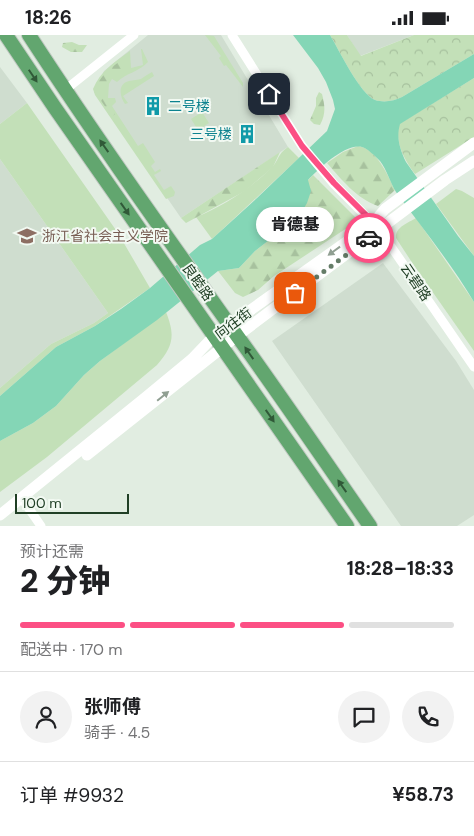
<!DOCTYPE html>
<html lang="zh">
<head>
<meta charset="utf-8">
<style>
  :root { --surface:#fff; --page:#f2f2f2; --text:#202124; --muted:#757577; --line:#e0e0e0; --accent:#fc4f84 }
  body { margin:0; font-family:"DM Sans","Noto Sans SC",sans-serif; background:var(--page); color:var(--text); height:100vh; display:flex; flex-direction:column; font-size:19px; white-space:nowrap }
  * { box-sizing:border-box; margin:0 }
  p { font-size:16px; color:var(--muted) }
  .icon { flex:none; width:28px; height:28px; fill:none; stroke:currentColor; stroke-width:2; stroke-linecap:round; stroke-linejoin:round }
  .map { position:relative; height:491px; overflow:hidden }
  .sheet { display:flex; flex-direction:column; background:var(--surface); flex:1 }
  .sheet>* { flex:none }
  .scale { position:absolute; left:15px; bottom:12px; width:114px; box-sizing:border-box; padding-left:5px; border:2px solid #203f25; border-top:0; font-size:14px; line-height:18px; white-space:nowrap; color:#203f25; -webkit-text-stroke:4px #f2f9f2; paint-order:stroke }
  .pin { position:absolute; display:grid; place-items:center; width:42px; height:42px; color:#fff; margin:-21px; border-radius:10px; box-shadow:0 2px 8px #0006 }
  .courier { position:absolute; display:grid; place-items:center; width:50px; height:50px; margin:-25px; border:4px solid #fc4f84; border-radius:50%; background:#fff; color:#222; box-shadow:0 1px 6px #0007 }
  .bubble { position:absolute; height:35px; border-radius:18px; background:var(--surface); box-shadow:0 2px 8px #0003; font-size:16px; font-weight:800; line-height:35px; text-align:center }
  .overview em { font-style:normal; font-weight:800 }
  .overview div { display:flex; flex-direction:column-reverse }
  .overview { display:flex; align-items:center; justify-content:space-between; height:85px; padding:0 20px }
  h1 { font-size:32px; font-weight:800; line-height:38px }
  .bar { display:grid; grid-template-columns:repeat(4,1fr); gap:8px 5px; align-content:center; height:60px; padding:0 20px }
  .bar i { height:6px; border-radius:4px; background:var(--line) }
  .bar .on { background:var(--accent) }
  .bar p { grid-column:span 4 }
  .line { display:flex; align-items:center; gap:12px; padding:0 20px; border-top:1px solid var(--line) }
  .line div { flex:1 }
  .round { display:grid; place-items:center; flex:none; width:52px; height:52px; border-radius:26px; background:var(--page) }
  .status { display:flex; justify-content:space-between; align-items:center; height:35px; padding:0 25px; background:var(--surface); direction:ltr }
  .status svg { height:14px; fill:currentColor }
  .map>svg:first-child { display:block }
  .built { fill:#cfddcf }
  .green { fill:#c3e0b8 }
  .forest { fill:url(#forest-firs) }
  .park { fill:url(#park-crowns) }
  .water { fill:#84d6b6 }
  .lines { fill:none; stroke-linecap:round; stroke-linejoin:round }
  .primary-casing { stroke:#c1c9c2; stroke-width:16 }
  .minor { stroke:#fff; stroke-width:9 }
  .tertiary { stroke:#fff; stroke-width:11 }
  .primary { stroke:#62a66f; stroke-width:14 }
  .oneway { fill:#305938 }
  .oneway2 { fill:#909f92 }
  .done { stroke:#647c67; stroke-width:5; stroke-dasharray:0 9 }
  .route { stroke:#fc4f84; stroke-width:6 }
  .labels { text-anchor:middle; stroke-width:4; stroke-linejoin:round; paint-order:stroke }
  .culture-label { font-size:14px; fill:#0d838f; stroke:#f2f9f2; text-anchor:start }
  .education-label { font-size:14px; fill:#785e54; stroke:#f2f9f2; text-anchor:start }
  .street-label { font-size:14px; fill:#203f25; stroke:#f2f9f2 }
</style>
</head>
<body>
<div class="status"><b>18:26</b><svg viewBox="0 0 49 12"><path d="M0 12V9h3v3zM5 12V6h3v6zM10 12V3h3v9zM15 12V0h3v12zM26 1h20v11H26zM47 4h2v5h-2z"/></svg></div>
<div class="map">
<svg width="474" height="491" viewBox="0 0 474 491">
  <defs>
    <pattern id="forest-firs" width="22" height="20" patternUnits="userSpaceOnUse" patternTransform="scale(1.25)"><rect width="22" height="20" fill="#c3e0b8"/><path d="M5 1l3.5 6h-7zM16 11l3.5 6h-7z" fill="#a7c19e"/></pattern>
    <pattern id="park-crowns" width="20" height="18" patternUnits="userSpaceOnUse" patternTransform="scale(1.25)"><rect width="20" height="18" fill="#c3e0b8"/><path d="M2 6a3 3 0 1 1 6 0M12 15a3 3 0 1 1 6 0" fill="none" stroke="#a7c19e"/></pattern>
  </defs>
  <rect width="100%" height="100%" fill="#e1ede1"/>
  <path class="built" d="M148,0H221L288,112L181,183L94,57L104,36Z
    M347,0H414L360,21Z
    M0,32L27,68L0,89Z
    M0,124L108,278L94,288L51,309L0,353Z
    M383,228L456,326L474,355V480L457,491H401L272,306Z"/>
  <path class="green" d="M205,0L214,1L243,48V52L226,30L224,31L219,23L221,21Z
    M141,14H142L148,27C139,37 126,38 117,47L112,44L109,49L108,63H115L116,67L112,71L138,111L143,108L155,127L151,131L155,137L160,134L161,136L154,140L164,155L171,151L175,157L174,161L166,164L95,60L93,54C100,36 115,27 130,16L131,33L143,30Z
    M152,37L154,41L123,61L128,68L125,69C120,62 117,49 129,46C133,45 138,45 141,44C144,42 148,39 152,37Z
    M27,68L118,198L150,253L95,291L56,312L0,361V353L51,309L94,288L108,278L0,124V89Z
    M202,77L209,88L198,95L191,84Z
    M288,112L299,123L212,204L196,182C222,172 251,153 271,133C279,126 277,119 288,112Z
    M456,154L462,156L474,163V221L436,169Z
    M416,183L474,267V316L413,229L396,203C395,192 408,188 416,183Z
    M166,277C175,300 174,310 157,330L47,422L0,457V406L33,388L56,371L84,340L100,326Z"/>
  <path class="forest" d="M72,7L79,10H87L82,17H71L62,12L63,8Z
    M124,23H127C131,36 124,42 111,43L106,49L107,64L113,67L110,70L115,79L113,81C108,75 99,65 97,57C94,44 115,30 124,23Z
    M319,57L322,59C325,71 326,79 320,90L314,89L310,85L316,71V63Z
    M358,111C377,114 387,139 395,155L378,171C357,164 341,144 327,128L343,117Z
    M280,117L273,132L245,156L186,188L181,183Z
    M313,140L356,183L350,191L274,241L258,255L243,262L235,258L218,236L239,233L255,216L273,202L288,194L308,145Z"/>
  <path class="park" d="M330,0H347L361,21L414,0H474V19L402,62C394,66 384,68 375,65C360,59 339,15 330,0Z
    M474,43V102L415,139C404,124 395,108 399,89Z"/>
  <path class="water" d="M293,0H330C339,15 360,59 375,65C384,68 394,66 402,62L474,19V43L400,89C396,103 400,114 406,127L458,201L474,221V267C451,228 422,193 396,157C390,147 387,135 380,126C376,122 367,113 362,112C345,108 319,134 308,145L311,156L307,168L300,180L288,194L273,202L255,216L239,233L218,236L157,285L100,326L84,340L56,371L33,388L0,406V361L56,312L95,291L121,274L150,253L200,210L212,204L257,163L327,96L335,74L333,65L326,47L318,33Z"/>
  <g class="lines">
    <g class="primary-casing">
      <path id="primary" d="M6,0L55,73L347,491
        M29,0C96,103 167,202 238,302C283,364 326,428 370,491"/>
    </g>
    <path class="minor" d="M232,0L302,111L334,149L379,194L474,332
      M65,55L134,0
      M25,468L41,491"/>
    <path class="tertiary" d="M87,420L237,301L445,145L474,126
      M0,480L146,362L192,324L214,301L373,188L385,174L474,108"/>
    <use href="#primary" class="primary"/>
  </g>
  <defs><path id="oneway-solid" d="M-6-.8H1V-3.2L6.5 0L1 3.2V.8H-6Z" transform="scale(1.25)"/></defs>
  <g class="oneway">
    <use href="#oneway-solid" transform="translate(33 41) rotate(56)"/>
    <use href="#oneway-solid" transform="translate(104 111) rotate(-125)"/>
    <use href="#oneway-solid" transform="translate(125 174) rotate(55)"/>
    <use href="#oneway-solid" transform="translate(249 318) rotate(-125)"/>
    <use href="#oneway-solid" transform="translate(270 381) rotate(55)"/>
    <use href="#oneway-solid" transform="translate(342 451) rotate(-125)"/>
  </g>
  <g class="oneway2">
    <use href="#oneway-solid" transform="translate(334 216) rotate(144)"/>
    <use href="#oneway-solid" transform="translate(163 361) rotate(-39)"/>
  </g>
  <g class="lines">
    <path class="done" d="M295,258L369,203"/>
    <path class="route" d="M269,59L302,111L334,148L380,194L369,203"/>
  </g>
  <defs>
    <g id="building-bare" transform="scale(1.5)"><path d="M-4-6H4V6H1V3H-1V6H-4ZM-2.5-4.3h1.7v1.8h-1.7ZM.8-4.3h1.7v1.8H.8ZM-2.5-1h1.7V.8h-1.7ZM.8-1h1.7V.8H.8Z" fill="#0f9aa8" stroke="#f2f9f2" stroke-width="2.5" paint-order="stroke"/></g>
    <g id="school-bare" transform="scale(1.5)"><path d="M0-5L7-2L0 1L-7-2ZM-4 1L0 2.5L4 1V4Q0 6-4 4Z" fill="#8d6e63" stroke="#f2f9f2" stroke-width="2.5" paint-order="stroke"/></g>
  </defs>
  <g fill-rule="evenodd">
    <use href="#building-bare" x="153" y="71"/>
    <use href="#building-bare" x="247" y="99"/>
    <use href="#school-bare" x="27" y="201"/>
  </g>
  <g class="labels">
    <g class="culture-label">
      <text x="168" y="76">二号楼</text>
      <text x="232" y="104" text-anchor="end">三号楼</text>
    </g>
    <g class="education-label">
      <text x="42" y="206">浙江省社会主义学院</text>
    </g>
    <g class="street-label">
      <text transform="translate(198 247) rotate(55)" y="5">良睦路</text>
      <text transform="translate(416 247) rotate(56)" y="5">云碧路</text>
      <text transform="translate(233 288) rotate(-36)" y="5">向往街</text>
    </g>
  </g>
</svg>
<div class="scale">100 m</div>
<div class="pin" style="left:295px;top:258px;background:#ea580c"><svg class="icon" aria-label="bag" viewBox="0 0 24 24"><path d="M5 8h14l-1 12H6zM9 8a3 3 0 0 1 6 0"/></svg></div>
<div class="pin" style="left:269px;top:59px;background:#1f2937"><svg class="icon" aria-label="home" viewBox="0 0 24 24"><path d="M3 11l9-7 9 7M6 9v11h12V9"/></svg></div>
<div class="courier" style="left:369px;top:203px"><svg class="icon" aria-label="car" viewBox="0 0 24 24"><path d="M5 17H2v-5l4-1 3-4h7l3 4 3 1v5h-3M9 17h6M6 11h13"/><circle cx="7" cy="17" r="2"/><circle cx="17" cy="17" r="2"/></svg></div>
<div class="bubble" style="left:256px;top:172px;width:78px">肯德基</div>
</div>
<section class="sheet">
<div class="overview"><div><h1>2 分钟</h1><p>预计还需</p></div><em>18:28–18:33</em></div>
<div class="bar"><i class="on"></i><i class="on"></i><i class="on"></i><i></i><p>配送中 · 170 m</p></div>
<div class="line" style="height:90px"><a class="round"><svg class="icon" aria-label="person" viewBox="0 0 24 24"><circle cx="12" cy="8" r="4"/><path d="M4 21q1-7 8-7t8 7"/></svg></a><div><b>张师傅</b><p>骑手 · 4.5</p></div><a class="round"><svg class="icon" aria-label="chat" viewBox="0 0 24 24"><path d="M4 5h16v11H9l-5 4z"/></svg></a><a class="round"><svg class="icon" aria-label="phone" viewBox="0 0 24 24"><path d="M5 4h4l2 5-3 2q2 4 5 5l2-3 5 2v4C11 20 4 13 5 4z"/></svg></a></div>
<div class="line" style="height:65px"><div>订单 #9932</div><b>¥58.73</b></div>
</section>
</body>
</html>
